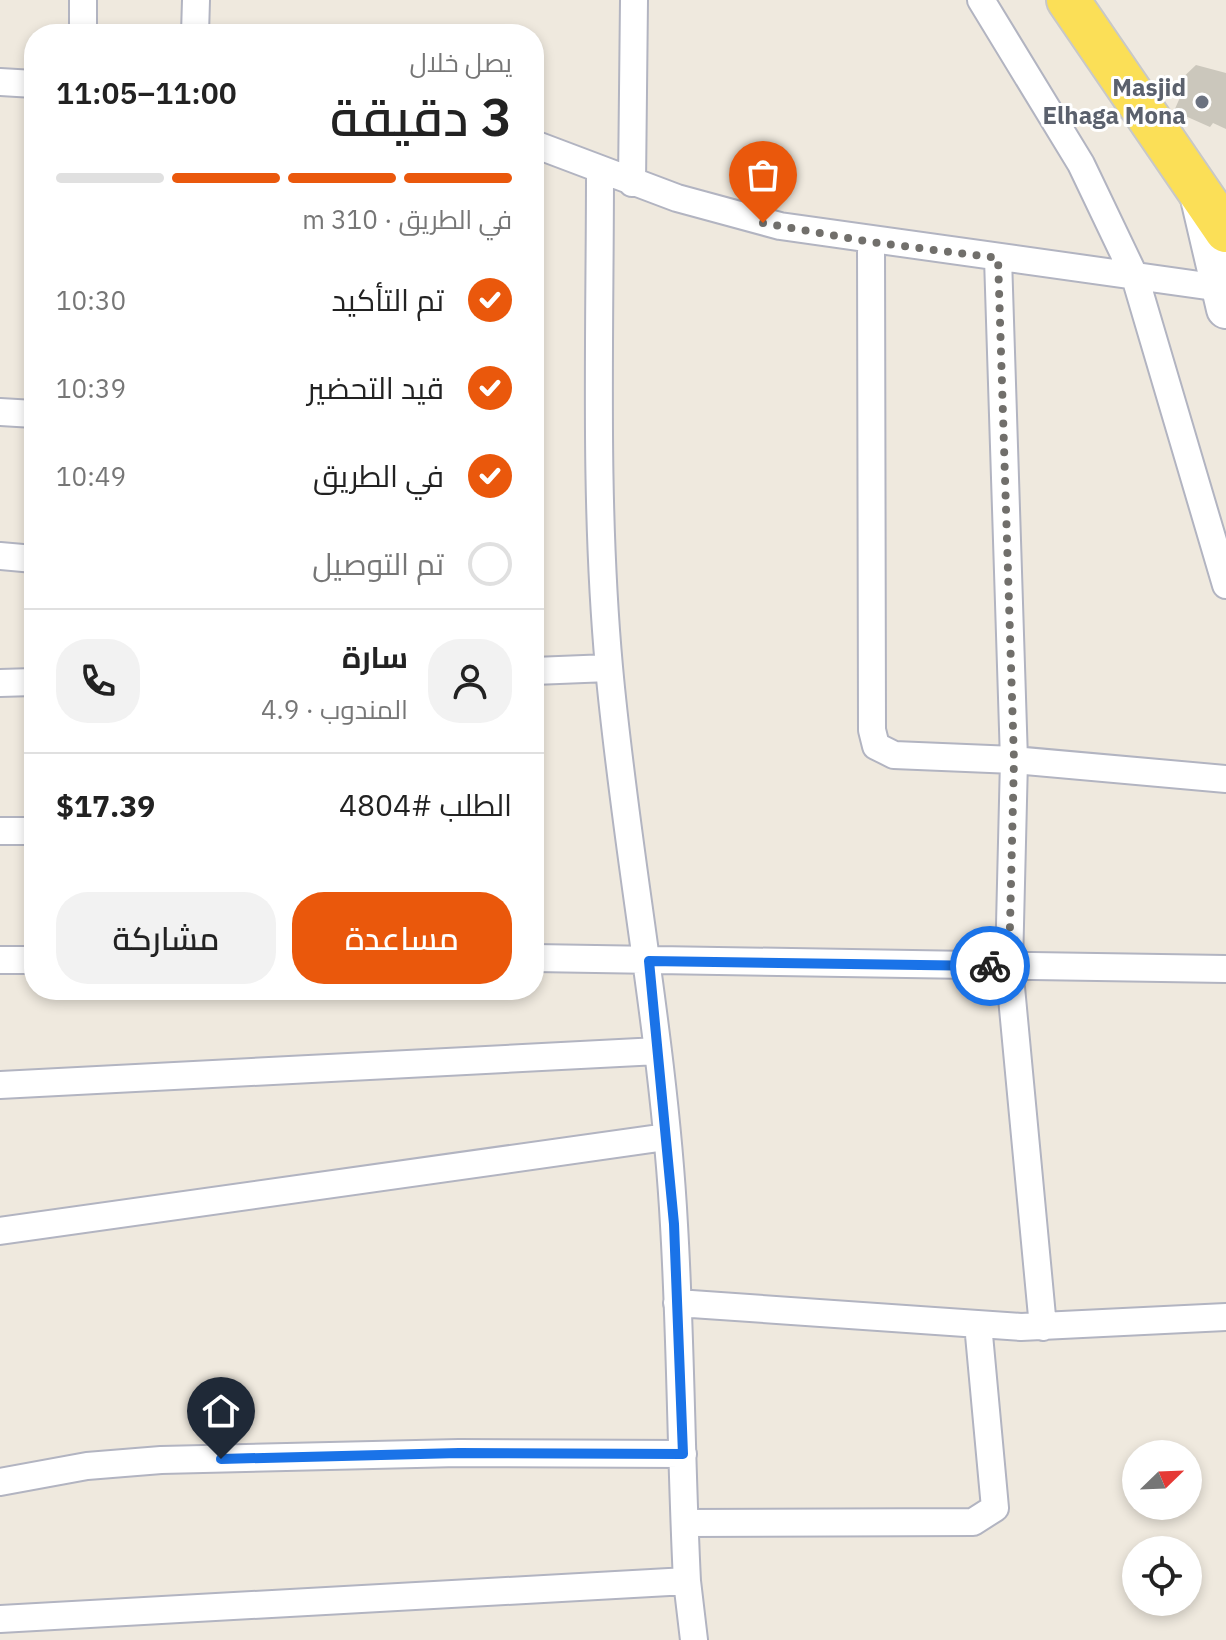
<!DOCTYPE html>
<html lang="ar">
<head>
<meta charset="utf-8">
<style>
  :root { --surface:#fff; --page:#f2f2f2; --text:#222; --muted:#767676; --line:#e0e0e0; --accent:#ea580c }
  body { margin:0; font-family:"IBM Plex Sans",Cairo,sans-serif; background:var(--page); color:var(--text); direction:rtl; height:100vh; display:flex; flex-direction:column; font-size:30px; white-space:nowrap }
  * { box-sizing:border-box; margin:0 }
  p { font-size:26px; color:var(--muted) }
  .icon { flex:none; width:44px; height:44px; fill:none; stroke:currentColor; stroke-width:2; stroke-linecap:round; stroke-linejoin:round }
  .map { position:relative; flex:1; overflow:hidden; direction:ltr }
  .drawer { position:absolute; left:24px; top:24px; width:520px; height:976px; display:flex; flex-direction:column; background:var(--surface); border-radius:32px; box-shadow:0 4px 12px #0003; direction:rtl }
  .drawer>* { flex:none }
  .needle { width:52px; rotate:67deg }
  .buttons { position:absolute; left:1122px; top:1440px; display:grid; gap:16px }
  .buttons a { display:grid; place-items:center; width:80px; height:80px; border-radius:50%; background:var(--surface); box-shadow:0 4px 12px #0003; font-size:40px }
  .pin { position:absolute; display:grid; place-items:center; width:68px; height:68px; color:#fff; margin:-82px -34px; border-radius:50% 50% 50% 0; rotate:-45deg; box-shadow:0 0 8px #0007 }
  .pin .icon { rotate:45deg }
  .courier { position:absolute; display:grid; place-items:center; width:80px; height:80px; margin:-40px; border:6px solid #1a73e8; border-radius:50%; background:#fff; color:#222; box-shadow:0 2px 10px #0007 }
  .summary em { font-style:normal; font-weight:600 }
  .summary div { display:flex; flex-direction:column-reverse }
  .summary { display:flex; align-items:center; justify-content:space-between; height:136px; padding:0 32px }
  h1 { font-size:52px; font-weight:600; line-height:60px }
  .bar { display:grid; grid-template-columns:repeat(4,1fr); gap:12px 8px; align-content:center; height:96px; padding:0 32px }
  .bar i { height:10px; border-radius:6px; background:var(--line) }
  .bar .on { background:var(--accent) }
  .bar p { grid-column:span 4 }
  .line { display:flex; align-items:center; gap:20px; padding:0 32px; border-top:2px solid var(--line) }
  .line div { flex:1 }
  .round { display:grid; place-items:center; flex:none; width:84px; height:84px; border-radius:32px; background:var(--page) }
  ol { padding:0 32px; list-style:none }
  li { display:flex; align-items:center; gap:24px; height:88px }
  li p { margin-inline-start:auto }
  li .icon { padding:8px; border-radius:50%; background:var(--accent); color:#fff; stroke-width:4 }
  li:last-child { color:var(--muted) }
  li i { width:44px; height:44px; border:4px solid var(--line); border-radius:50% }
  .cta { display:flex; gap:16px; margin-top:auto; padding:16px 32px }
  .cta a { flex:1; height:92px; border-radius:32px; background:var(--accent); color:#fff; font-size:32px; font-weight:600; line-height:92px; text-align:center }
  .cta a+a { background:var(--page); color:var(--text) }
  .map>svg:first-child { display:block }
  .building { fill:#cbc7bc }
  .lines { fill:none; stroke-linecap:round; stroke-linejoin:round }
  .street-casing { stroke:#b2b4c1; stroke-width:30 }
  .secondary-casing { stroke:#b2b4c1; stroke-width:42 }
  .primary-casing { stroke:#c8c8c8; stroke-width:46 }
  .street { stroke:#fff; stroke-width:26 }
  .secondary { stroke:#fff; stroke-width:38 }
  .primary { stroke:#fbdf57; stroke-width:42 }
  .done { stroke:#716f6b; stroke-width:8; stroke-dasharray:0 14.4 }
  .route { stroke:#1a73e8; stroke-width:10 }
  .worship-dot { fill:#6b7280; stroke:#fff; stroke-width:3 }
  .labels { text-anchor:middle; stroke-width:6; stroke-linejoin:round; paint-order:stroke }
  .worship-label { font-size:24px; font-weight:bold; fill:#5b616d; stroke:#fff; text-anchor:end }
</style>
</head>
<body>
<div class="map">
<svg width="1226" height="1640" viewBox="0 0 1226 1640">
  <rect width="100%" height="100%" fill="#efe9de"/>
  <path class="building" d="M1196,65L1226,73V129L1213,123L1210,127L1174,111L1182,93L1174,86Z"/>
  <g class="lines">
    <g class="street-casing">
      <path id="street" d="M981,0L1081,164L1135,277L1226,585
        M83,34V0
        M195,34L196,0
        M0,82L34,84
        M534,144L677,198L780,226L1221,288
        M632,183L634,0
        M871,242L872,730L876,746L894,755L1014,760L1226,779
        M998,258L1014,760L1009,966L1043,1327
        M0,412L34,414
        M0,556L34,559
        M534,671L609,668
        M0,683L34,682
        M0,831H34
        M534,958L1226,969
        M0,960H34
        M0,1085L658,1051
        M0,1231L666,1137
        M677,1303L1021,1327L1226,1317
        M0,1482L87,1466L161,1460L459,1453L683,1454
        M685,1523L973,1522L995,1508L978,1324
        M687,1581L694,1640
        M0,1619L687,1581C681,1462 681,1343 674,1225C664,1038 626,854 609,667C594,502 600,335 600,170"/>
    </g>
    <g class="secondary-casing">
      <path id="secondary" d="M1200,198L1226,309"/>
    </g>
    <g class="primary-casing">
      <path id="primary" d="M1068,0L1226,231"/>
    </g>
    <use href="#street" class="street"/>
    <use href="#secondary" class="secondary"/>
    <use href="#primary" class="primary"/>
  </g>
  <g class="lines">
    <path class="done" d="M763,223L871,242L998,258L1014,760L1009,966H990"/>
    <path class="route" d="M221,1459L459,1453L683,1454L674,1224L649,961L990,966"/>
  </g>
  <circle class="worship-dot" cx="1202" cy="102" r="8"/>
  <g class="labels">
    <g class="worship-label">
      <text x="1186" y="96">Masjid<tspan x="1186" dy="28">Elhaga Mona</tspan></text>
    </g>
  </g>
</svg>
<div class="buttons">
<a><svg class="needle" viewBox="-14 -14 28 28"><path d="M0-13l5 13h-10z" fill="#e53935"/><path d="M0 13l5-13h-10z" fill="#767676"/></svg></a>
<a><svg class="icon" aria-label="locate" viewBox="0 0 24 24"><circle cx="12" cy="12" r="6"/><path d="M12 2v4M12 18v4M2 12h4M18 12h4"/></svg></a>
</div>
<div class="pin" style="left:763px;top:223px;background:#ea580c"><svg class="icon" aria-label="bag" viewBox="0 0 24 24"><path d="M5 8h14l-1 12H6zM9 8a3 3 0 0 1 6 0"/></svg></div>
<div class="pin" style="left:221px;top:1459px;background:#1f2937"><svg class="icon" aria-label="home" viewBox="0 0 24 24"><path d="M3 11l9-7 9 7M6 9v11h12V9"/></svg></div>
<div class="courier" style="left:990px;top:966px"><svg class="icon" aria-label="bike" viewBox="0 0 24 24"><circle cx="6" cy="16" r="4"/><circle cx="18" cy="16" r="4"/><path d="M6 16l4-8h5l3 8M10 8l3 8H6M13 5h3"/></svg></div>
<section class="drawer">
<div class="summary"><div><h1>3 دقيقة</h1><p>يصل خلال</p></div><em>11:00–11:05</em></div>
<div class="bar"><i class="on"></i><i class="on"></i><i class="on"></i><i></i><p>في الطريق · 310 m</p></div>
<ol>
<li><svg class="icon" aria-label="check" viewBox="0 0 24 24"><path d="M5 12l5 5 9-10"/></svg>تم التأكيد<p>10:30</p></li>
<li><svg class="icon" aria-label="check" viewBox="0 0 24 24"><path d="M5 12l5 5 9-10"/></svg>قيد التحضير<p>10:39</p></li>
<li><svg class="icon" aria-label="check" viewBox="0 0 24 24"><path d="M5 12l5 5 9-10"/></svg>في الطريق<p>10:49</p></li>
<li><i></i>تم التوصيل</li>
</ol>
<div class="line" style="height:144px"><a class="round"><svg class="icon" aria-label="person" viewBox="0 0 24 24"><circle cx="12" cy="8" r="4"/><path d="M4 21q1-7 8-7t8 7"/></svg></a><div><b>سارة</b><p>المندوب · 4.9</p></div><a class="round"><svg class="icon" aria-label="phone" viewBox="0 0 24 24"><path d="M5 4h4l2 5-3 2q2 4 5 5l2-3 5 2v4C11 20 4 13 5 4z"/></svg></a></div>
<div class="line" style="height:104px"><div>الطلب #4804</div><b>$17.39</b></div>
<div class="cta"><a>مساعدة</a><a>مشاركة</a></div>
</section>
</div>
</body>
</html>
